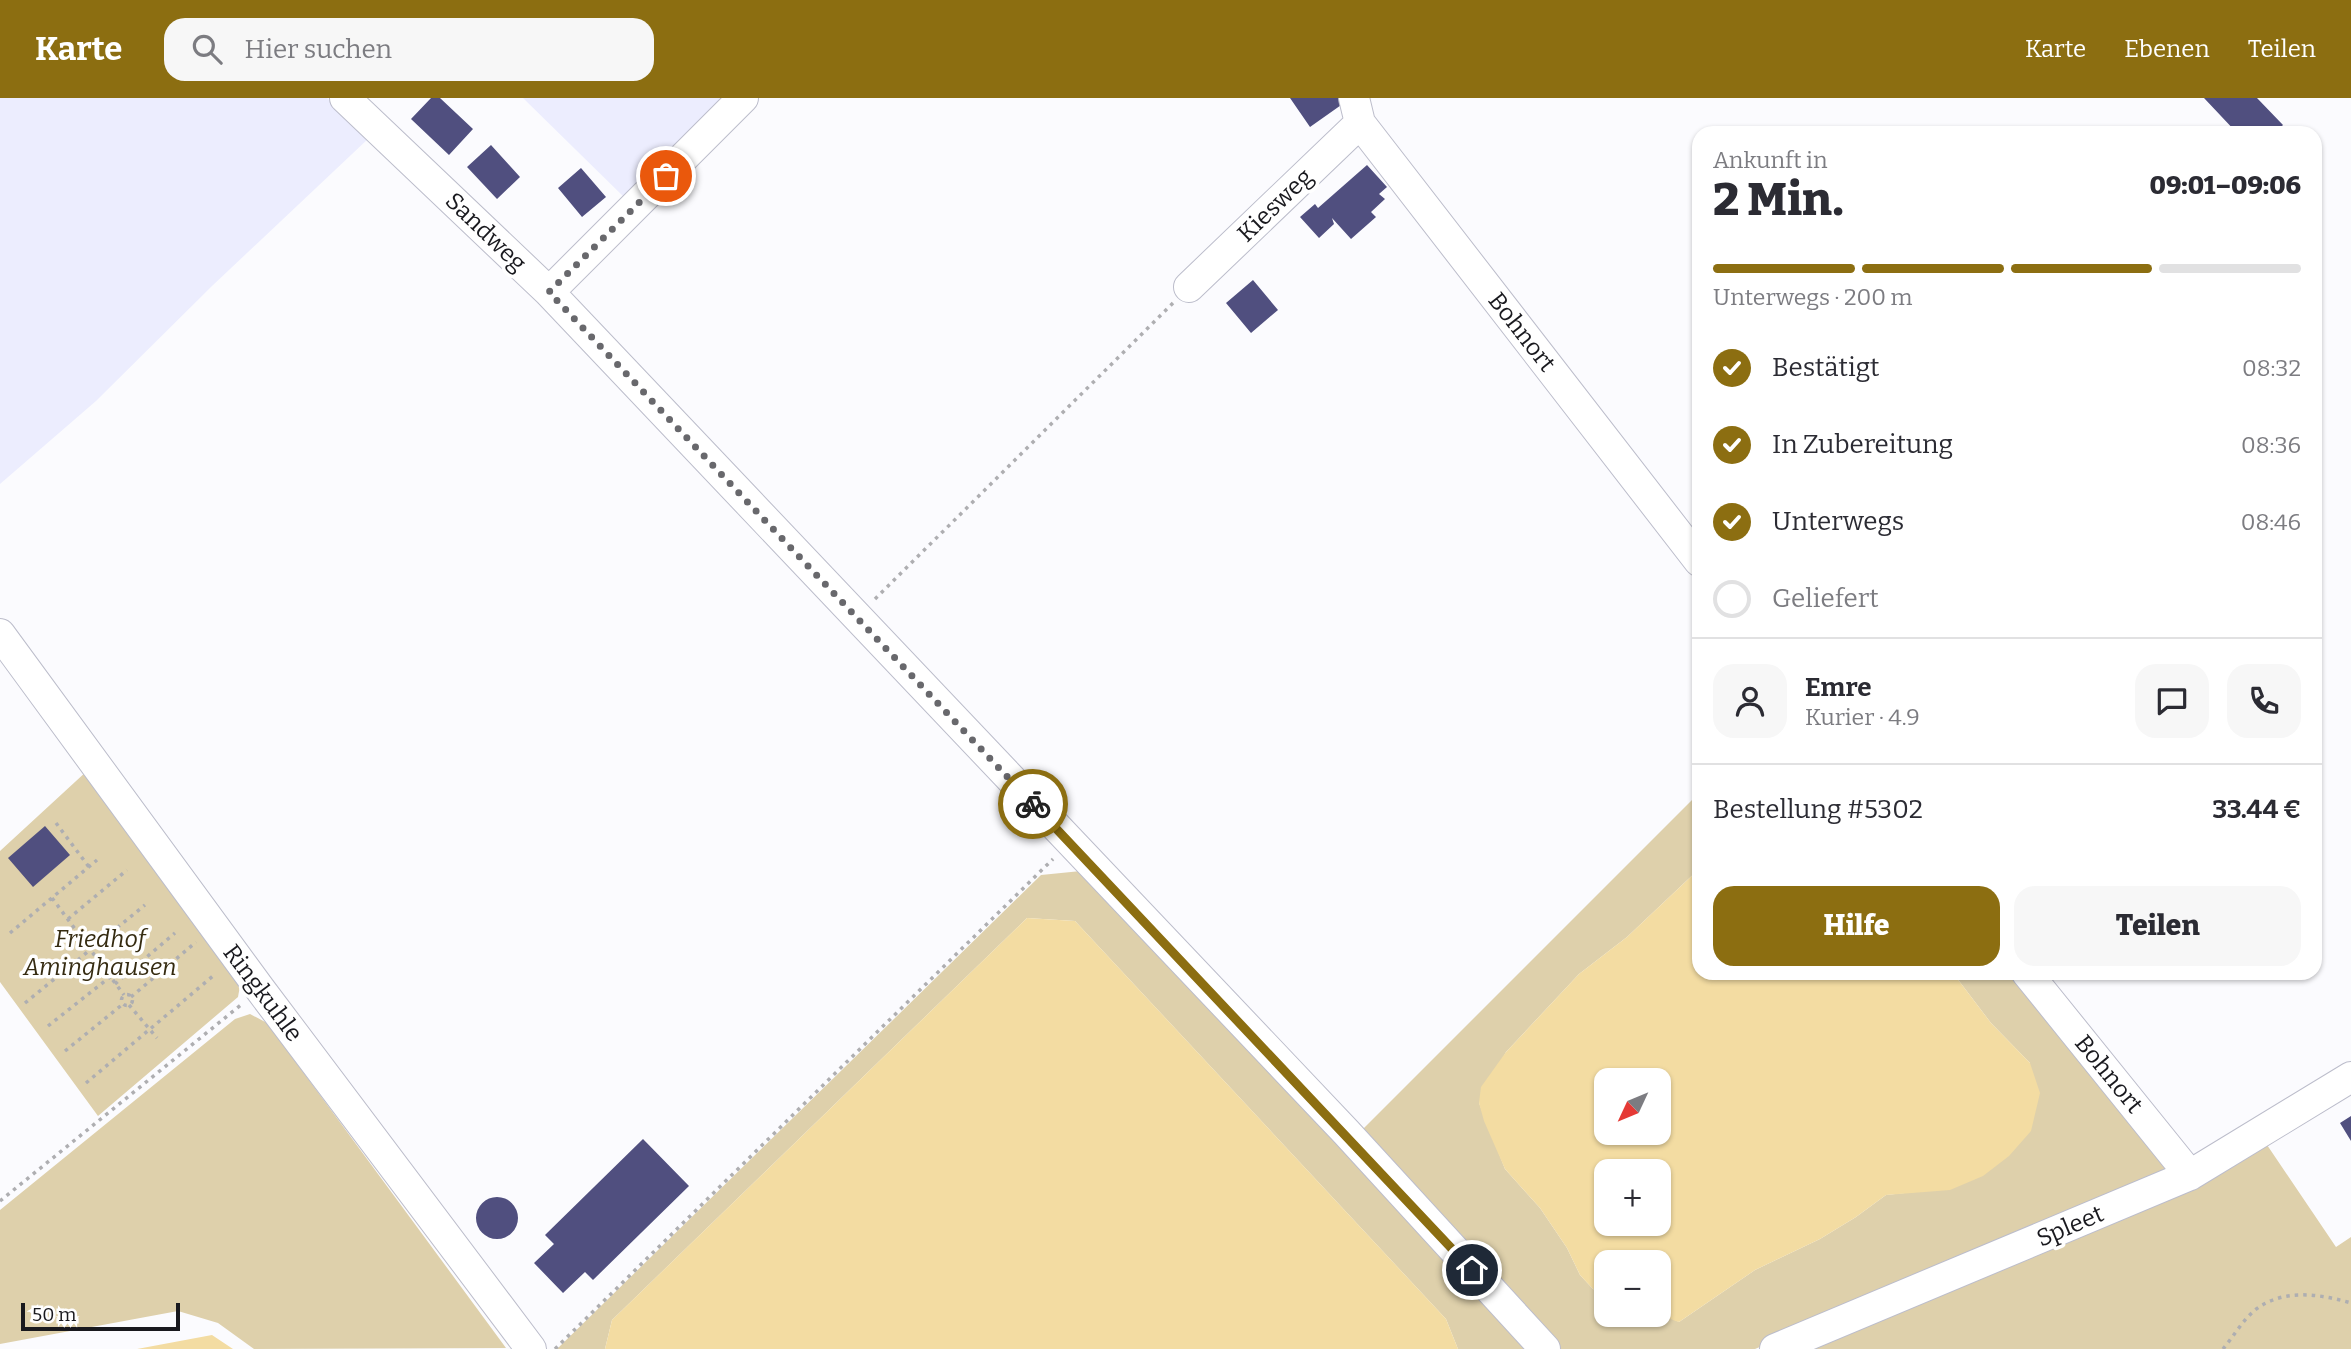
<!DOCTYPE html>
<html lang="de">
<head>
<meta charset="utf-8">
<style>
  :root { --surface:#fff; --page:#f7f7f7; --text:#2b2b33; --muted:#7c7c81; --line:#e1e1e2; --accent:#8c6e11 }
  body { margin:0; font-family:Bitter,serif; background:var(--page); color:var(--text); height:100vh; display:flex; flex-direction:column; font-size:26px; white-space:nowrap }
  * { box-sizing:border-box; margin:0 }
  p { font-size:23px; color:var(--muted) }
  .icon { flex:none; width:38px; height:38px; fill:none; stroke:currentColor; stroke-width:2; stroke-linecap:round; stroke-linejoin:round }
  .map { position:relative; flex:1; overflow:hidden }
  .sheet { position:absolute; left:1692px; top:28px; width:630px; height:854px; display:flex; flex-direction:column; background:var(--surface); border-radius:21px; box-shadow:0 2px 5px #0004 }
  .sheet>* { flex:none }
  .needle { width:46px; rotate:226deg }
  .fabs { position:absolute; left:1594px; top:970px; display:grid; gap:14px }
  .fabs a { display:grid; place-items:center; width:77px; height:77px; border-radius:14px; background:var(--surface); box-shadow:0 2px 5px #0004; font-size:35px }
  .scale { position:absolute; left:21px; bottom:18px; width:159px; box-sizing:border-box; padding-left:7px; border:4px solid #19191e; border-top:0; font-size:19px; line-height:24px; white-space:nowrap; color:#19191e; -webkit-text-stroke:5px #fff; paint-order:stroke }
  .pin { position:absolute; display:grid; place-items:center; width:60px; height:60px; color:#fff; margin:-30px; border:4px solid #fff; border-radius:50%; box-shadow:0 2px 7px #0007 }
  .courier { position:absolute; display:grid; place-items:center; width:70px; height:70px; margin:-35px; border:5px solid #8c6e11; border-radius:50%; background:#fff; color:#222; box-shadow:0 2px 9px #0007 }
  .head em { font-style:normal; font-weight:800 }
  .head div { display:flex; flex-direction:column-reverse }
  .head { display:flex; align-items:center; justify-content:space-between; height:119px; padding:0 21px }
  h1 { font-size:46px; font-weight:800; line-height:52px }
  .bar { display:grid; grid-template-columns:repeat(4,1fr); gap:10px 7px; align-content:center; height:84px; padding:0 21px }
  .bar i { height:9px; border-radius:5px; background:var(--line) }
  .bar .active { background:var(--accent) }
  .bar p { grid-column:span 4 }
  .line { display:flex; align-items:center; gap:18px; padding:0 21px; border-top:2px solid var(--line) }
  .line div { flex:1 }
  .round { display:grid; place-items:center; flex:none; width:74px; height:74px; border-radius:21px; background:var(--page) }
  ol { padding:0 21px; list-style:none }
  li { display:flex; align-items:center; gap:21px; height:77px }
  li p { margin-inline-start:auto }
  li .icon { padding:7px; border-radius:50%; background:var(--accent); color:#fff; stroke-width:4 }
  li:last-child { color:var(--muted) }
  li i { width:38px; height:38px; border:4px solid var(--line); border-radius:50% }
  .cta { display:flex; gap:14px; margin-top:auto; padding:14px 21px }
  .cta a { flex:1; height:80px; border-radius:21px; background:var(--accent); color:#fff; font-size:28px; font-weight:800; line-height:80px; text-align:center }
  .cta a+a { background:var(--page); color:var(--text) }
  header { display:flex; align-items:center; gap:42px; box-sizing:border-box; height:98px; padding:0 35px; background:var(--accent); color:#fff }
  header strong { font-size:33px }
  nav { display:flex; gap:38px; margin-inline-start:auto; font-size:24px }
  .search { width:490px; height:63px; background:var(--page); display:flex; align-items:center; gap:18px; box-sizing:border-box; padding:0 24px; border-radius:21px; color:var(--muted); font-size:26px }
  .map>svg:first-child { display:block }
  .built { fill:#ecedfe }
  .green { fill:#ded0ab }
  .water { fill:#f3dca2; fill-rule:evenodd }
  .building { fill:#504f7f }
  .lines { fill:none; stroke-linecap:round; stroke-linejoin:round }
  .minor-casing { stroke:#bcbdcb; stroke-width:32 }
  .path { stroke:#aeaeb1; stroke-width:3.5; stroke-dasharray:3.5 5; stroke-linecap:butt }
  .minor { stroke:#fff; stroke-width:30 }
  .done { stroke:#68686c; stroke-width:7; stroke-dasharray:0 12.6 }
  .route { stroke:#8c6e11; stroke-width:9 }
  .labels { text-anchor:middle; stroke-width:7; stroke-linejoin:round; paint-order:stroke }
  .street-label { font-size:24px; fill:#19191e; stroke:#fff }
  .park-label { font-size:24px; font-style:italic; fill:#352b11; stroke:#fff }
</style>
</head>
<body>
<header>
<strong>Karte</strong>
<div class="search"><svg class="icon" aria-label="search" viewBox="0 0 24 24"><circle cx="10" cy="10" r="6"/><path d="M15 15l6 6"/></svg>Hier suchen</div>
<nav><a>Karte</a><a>Ebenen</a><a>Teilen</a></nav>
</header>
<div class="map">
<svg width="2351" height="1251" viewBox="0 0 2351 1251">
  <rect width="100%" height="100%" fill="#fbfbfe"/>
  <path class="built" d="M0,0H327L369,40L212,188L96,303L0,386Z
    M523,0H734L628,103Z"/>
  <path class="green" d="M88,672L241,882L238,899L98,1018L0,884V753Z
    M1699,695V771L1627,839L1579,876L1506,954L1479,1005L1505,1071L1540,1110L1567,1150L1580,1177L1593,1191L1606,1196V1216H1659V1208L1665,1217L1679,1224L1755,1172L1820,1141L1856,1119L1886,1097L1914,1094L2030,965L1991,925L1953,875H2018L2168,1062L2162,1082L1755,1251H1558L1361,1033Z
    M1081,773L1530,1251H1458L1446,1221L1075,823L1027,820L612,1222L605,1251H557L1041,777Z
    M250,916L267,925L506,1250L254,1251L218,1225L178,1213L0,1246V1112L235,921Z
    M2263,1041L2336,1149L2351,1139V1251H1802Z"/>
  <path class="water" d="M1699,771V875H1953L1991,925L2030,965L2040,995L2031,1033L2009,1058L1983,1078L1950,1092L1886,1097L1856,1119L1820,1141L1755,1172L1679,1224C1652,1218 1659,1186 1659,1164H1606V1196L1593,1191L1580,1177L1567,1150L1540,1110L1505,1071L1484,1023L1479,1005L1481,989L1506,954L1579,876L1627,839ZM1606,982H1659V1034H1606ZM1606,1073H1659V1125H1606Z
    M1027,820L1075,823L1446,1221L1458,1251H605L612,1222Z
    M212,1237L233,1251H137Z"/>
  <path class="building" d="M431,0H440L473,31L449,57L411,21Z
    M1290,0H1340L1344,5L1310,29Z
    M2204,0H2257L2283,27L2275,35H2237Z
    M491,47L520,79L497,101L467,69Z
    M1367,67L1387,89L1379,96L1385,101L1371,114L1376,119L1351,141L1332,120L1334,126L1319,140L1300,119L1315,106L1318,110Z
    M581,70L606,99L582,119L558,90Z
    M1253,182L1278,212L1251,235L1226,205Z
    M45,728L70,757L33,789L8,760Z
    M2351,1018V1043L2340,1025Z
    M643,1041L689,1088L593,1182L585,1174L563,1195L534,1165L554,1146L545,1137Z
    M476 1120a21 21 0 1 1 42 0a21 21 0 1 1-42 0Z"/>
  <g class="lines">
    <g class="minor-casing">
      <path id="minor" d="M345,0L549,194L1346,1034L1545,1251
        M1354,0L1360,25L1699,463
        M1189,189L1360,25
        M549,194L743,0
        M0,536L260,891L531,1251
        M2027,875L2190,1077
        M1775,1251L2190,1077L2351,979"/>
    </g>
    <path class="path" d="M875,501L1173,205
      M56,725L89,769
      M52,800L124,897
      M68,821L127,772
      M10,835L97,762
      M115,886L175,835
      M121.5 902a5.5 5.5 0 1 1 11 0a5.5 5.5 0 1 1-11 0Z
      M131,899L196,844
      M25,905L145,807
      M129,907L157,940
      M48,928L110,879
      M65,953L123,906
      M86,985L213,878
      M0,1103L242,906
      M555,1251L1053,761
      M2223,1251C2233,1239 2243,1222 2255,1212C2283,1190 2320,1196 2351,1205"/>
    <use href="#minor" class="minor"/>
  </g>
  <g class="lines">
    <path class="done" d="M666,78L549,194L1033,706"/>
    <path class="route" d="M1033,706L1472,1172"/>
  </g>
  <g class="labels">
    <g class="street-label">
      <text transform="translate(1275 107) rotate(-44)" y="8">Kiesweg</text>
      <text transform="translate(486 134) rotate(44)" y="8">Sandweg</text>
      <text transform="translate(1522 234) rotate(52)" y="8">Bohnort</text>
      <text transform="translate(263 895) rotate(53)" y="8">Ringkuhle</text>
      <text transform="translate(2109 976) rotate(51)" y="8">Bohnort</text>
      <text transform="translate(2070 1128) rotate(-23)" y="8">Spleet</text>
    </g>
    <g class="park-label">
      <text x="100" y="849">Friedhof<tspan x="100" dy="28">Aminghausen</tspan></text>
    </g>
  </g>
</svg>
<div class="fabs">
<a><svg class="needle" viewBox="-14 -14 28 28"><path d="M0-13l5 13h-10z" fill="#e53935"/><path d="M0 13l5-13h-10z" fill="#7c7c81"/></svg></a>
<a>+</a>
<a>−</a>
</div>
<div class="scale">50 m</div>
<div class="pin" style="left:666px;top:78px;background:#ea580c"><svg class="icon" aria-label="bag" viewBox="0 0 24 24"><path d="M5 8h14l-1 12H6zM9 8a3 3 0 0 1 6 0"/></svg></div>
<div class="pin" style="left:1472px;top:1172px;background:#1f2937"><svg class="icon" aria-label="home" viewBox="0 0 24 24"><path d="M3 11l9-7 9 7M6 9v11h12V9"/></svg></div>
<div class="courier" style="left:1033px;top:706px"><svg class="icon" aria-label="bike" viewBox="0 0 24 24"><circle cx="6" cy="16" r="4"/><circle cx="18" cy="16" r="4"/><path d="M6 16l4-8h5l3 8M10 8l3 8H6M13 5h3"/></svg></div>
<section class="sheet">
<div class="head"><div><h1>2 Min.</h1><p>Ankunft in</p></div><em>09:01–09:06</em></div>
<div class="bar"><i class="active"></i><i class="active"></i><i class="active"></i><i></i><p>Unterwegs · 200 m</p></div>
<ol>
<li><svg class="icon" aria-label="check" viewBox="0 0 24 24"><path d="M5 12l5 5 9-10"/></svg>Bestätigt<p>08:32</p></li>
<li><svg class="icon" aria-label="check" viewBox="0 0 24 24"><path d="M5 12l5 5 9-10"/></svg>In Zubereitung<p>08:36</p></li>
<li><svg class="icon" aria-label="check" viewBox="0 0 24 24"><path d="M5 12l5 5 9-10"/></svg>Unterwegs<p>08:46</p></li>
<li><i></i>Geliefert</li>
</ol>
<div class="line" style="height:126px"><a class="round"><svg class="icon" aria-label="person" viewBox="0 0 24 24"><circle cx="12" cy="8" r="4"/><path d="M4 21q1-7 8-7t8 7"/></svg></a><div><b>Emre</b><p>Kurier · 4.9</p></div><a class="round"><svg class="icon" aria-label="chat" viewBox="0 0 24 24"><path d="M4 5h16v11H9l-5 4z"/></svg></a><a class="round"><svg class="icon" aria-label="phone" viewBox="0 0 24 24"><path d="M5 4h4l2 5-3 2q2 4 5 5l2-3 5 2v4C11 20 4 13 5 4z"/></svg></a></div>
<div class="line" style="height:91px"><div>Bestellung #5302</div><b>33.44 €</b></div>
<div class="cta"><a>Hilfe</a><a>Teilen</a></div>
</section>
</div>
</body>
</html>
